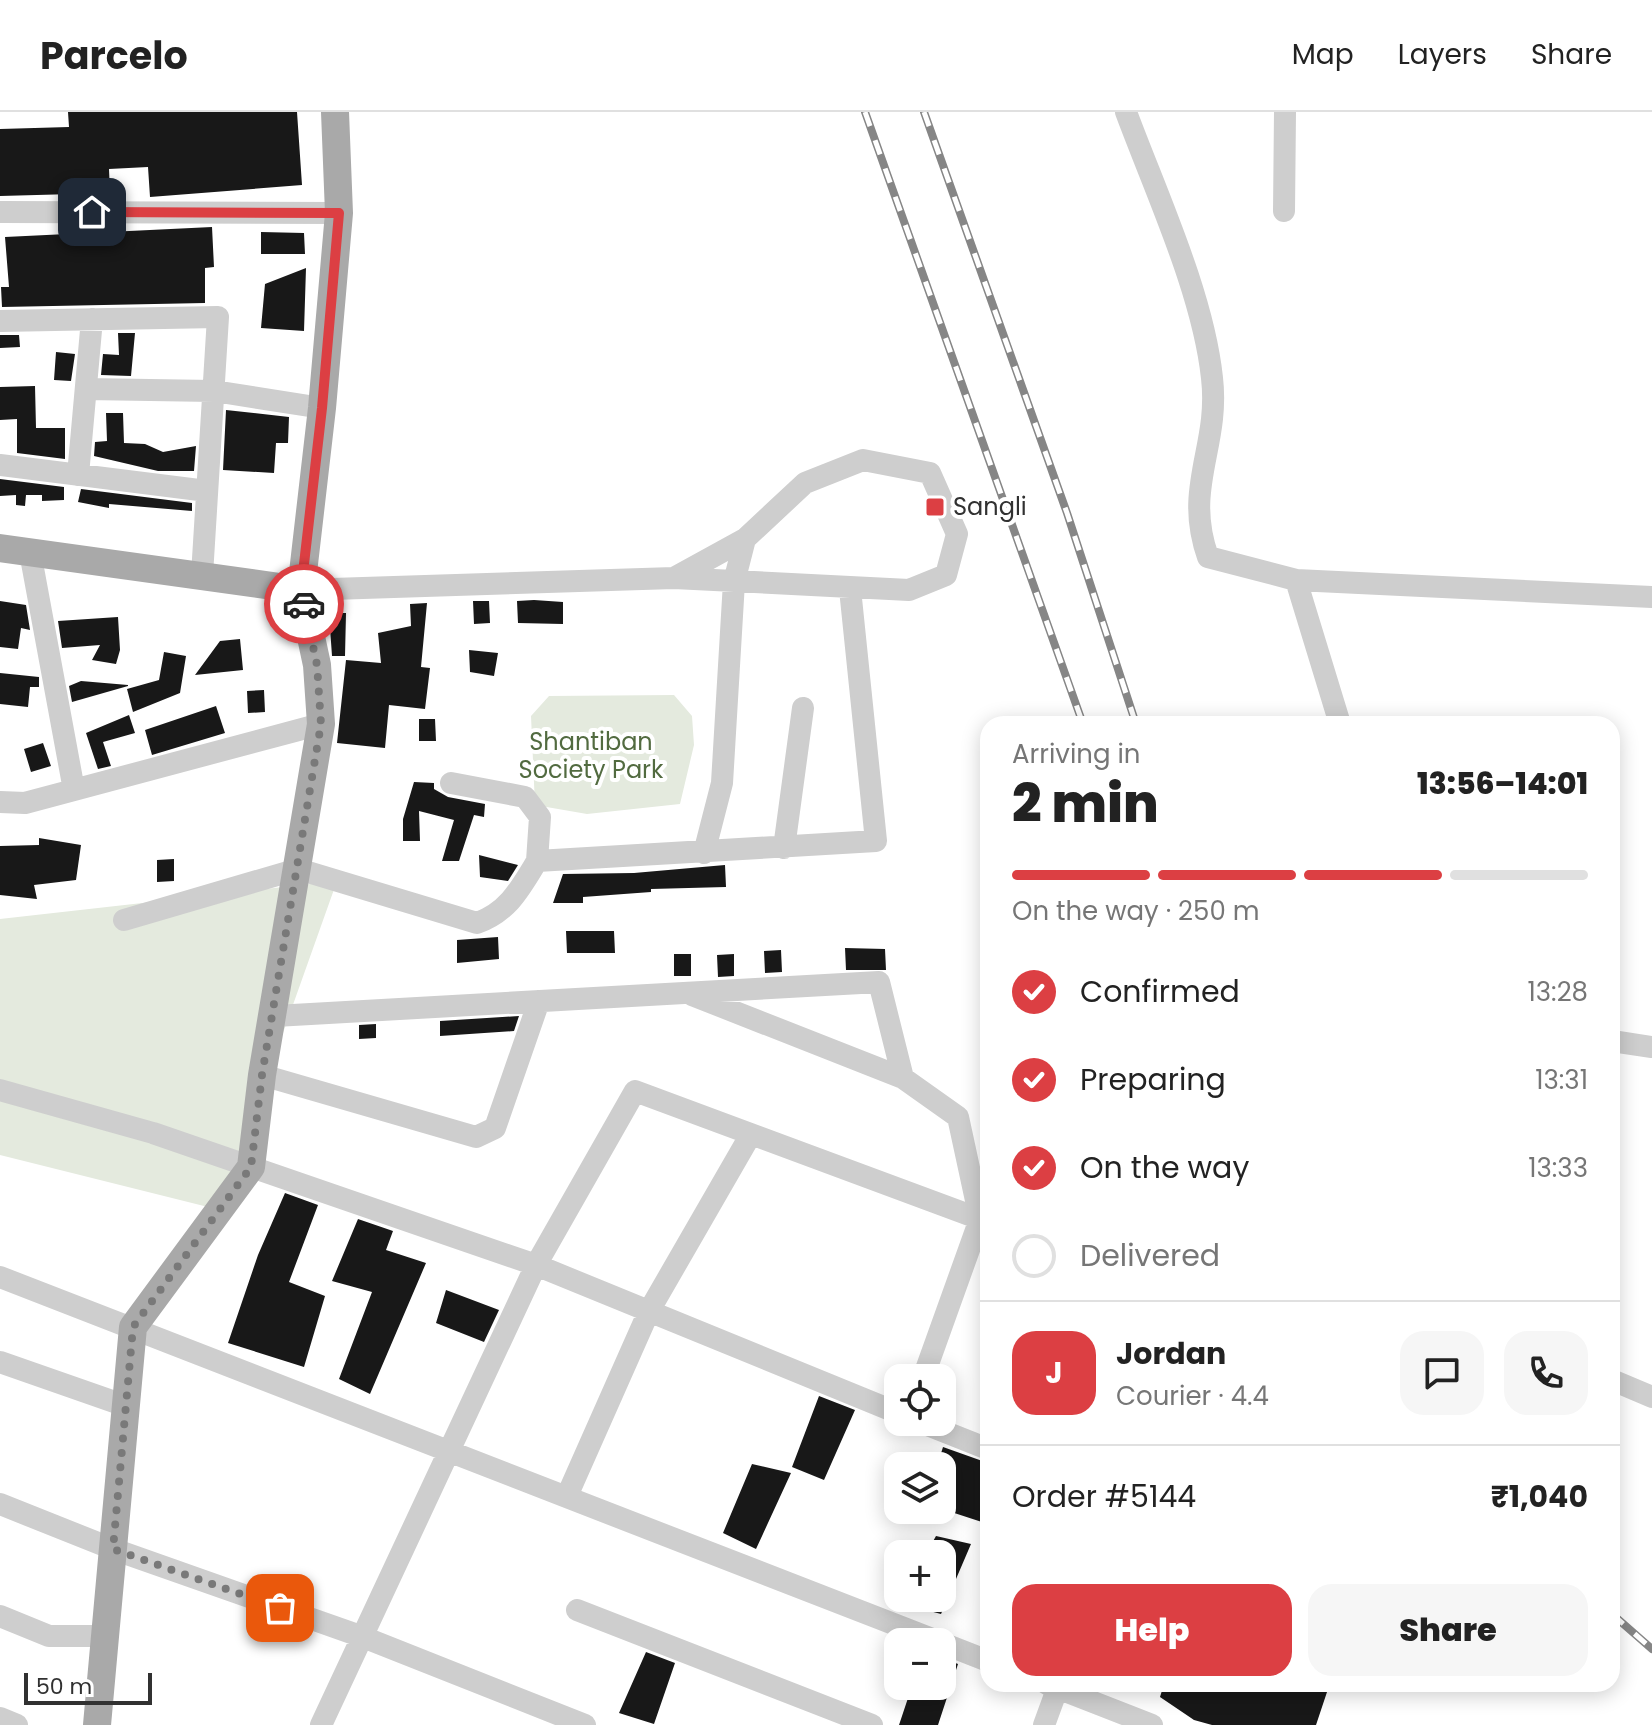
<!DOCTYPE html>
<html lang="en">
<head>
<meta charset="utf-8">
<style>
  :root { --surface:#fff; --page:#f6f6f6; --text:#222; --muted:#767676; --line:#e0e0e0; --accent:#dc3f43 }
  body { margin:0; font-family:Poppins,sans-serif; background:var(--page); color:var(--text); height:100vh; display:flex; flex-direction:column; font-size:30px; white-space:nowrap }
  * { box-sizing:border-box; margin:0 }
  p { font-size:26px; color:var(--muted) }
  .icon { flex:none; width:44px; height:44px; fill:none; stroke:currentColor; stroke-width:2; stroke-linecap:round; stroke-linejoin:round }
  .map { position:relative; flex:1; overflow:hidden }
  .drawer { position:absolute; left:980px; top:604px; width:640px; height:976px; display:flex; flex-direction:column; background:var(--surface); border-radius:24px; box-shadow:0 4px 20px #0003 }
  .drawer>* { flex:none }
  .tools { position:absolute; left:884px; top:1252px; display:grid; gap:16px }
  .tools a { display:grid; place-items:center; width:72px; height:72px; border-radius:16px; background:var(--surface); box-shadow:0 4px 20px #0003; font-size:40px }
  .scale { position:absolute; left:24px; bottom:20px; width:128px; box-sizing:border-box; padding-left:8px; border:4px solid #313131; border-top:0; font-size:22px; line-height:28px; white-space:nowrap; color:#313131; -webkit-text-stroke:6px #fff; paint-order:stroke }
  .pin { position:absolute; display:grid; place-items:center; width:68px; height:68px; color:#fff; margin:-34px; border-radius:16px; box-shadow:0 4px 12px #0006 }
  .courier { position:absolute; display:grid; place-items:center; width:80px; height:80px; margin:-40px; border:6px solid #dc3f43; border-radius:50%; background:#fff; color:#222; box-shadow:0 2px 10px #0007 }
  .headline em { font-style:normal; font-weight:800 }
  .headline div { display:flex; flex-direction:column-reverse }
  .headline { display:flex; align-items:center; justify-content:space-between; height:136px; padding:0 32px }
  h1 { font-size:52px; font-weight:800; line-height:60px }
  .bar { display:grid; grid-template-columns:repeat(4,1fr); gap:12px 8px; align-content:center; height:96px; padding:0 32px }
  .bar i { height:10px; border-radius:6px; background:var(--line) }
  .bar .active { background:var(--accent) }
  .bar p { grid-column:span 4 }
  .line { display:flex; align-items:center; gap:20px; padding:0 32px; border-top:2px solid var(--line) }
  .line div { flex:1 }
  .round { display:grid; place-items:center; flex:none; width:84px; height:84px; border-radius:24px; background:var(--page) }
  ol { padding:0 32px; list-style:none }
  li { display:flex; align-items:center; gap:24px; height:88px }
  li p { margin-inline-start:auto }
  li .icon { padding:8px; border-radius:50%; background:var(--accent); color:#fff; stroke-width:4 }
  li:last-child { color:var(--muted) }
  li i { width:44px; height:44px; border:4px solid var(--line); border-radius:50% }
  .cta { display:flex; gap:16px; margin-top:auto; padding:16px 32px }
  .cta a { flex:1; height:92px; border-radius:24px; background:var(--accent); color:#fff; font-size:32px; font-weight:800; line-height:92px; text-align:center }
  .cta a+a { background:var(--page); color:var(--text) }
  header { display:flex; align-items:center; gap:48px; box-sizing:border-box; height:112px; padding:0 40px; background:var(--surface); border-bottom:2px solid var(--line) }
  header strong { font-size:38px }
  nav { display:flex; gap:44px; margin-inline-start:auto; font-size:28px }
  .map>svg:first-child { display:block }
  .green { fill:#e4eade }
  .building { fill:#181818 }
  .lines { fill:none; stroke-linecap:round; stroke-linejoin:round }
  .minor { stroke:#cecece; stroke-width:22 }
  .major { stroke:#a9a9a9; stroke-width:28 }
  .rail-casing { stroke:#868686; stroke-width:8 }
  .rail { stroke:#fff; stroke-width:5; stroke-dasharray:15; stroke-linecap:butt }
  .done { stroke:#797979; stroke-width:8; stroke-dasharray:0 14.4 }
  .route { stroke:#dc3f43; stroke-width:10 }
  .poi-dot { fill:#dc3f43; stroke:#fff; stroke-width:3 }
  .labels { text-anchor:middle; stroke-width:8; stroke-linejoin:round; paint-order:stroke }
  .poi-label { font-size:24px; fill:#313131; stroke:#fff; text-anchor:start }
  .park-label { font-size:24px; fill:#526b40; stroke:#fff }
</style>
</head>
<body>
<header>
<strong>Parcelo</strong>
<nav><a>Map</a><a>Layers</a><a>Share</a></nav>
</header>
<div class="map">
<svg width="1652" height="1613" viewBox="0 0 1652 1613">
  <rect width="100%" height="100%" fill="#fff"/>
  <path class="green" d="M674,583L692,604L694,633L680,692L587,702L535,693L531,604L549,584Z
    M337,769L220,1098L0,1043V807Z"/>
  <path class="building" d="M68,0H297L302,73L150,85L148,55L109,57L110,81L0,84V17L69,15Z
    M212,115L214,155L205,156V191L2,195L1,175H9L5,125Z
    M261,120L304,121L305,142H261Z
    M306,156L304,219L261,216L265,172Z
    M118,221H135L131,264L101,263L103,242L119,243Z
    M0,223H19L20,235L0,236Z
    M56,240L75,242L71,269L54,268Z
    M35,274L36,316H65V347L17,341V307L0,308V275Z
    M226,298L289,305L288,331H276L274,361L223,358Z
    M106,301H123L124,331L145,332L163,340L196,334L194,359H158L94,344L95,330L107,329Z
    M0,367L64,375V388L42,389V383H26L25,394L16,393V383L0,384Z
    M81,377L192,391V399L109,392V396L78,390Z
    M534,488L563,490V512L518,511L517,489Z
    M0,489L26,493L30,518L21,516L18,537L0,535Z
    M473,489H489L490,511L474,512Z
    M427,491L421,555L430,556L425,597L389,593L385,636L337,631L346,548L381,551L378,521L411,514L410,492Z
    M329,501H346L345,544H332Z
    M118,505L120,538L116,552L92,548L100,533L62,536L58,509Z
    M240,527L243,558L195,563L220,529Z
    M469,538L498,541L494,564L470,560Z
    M164,540L186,544L180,581L133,600L127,577L159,568Z
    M0,561L39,565V575H30L28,595L0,592Z
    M81,569L128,573V574L72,590L69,574Z
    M264,578L265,600L248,601L247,579Z
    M216,594L225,621L152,643L145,618Z
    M129,603L135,621L103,630L111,654L98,657L86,621Z
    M419,607H435L436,629H419Z
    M43,631L51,654L31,660L24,637Z
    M414,670L434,671V677L448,685L485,692L484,705L474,703L459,749H442L454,708L419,699L420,729H403V707Z
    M39,726L81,733L76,768L34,773L37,787L0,783V734L39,733Z
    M479,743L518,753L508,769L480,765Z
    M174,747V769L157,770V748Z
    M725,753L726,775L651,777V780L583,785V791H553L563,762L634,761Z
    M566,819H614L615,841H567Z
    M498,825L499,847L457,851V828Z
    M845,836L885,837L886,858H846Z
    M781,838L782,860L765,861L764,839Z
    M674,842H691V864H674Z
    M734,842V864L718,865L717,843Z
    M519,904L514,919L440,924V909Z
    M376,912V926L359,927V913Z
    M285,1081L318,1093L289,1170L325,1184L304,1255L228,1231L258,1143Z
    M358,1107L393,1119L386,1138L426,1151L370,1282L339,1267L372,1180L332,1169Z
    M446,1178L499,1198L484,1230L436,1211Z
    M819,1284L855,1298L824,1368L792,1355Z
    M943,1335L988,1351V1412L942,1397V1354H937Z
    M752,1352L791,1361L756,1437L723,1421Z
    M936,1424L971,1432L941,1502L899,1491V1486H942V1442H926Z
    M646,1540L675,1551L654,1612L619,1601Z
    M942,1546L958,1552L938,1613H899L912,1574H942Z
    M1164,1572H1321L1329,1574L1316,1613H1212L1194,1608L1160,1585Z"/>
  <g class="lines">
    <path class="minor" d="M1126,0C1156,81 1203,181 1212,266C1220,335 1183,375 1208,445L1296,468
      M1284,99L1285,0
      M0,100L339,101
      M0,209L218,205L202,463
      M86,277L214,279L322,296
      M0,353L207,379
      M78,363L92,207
      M30,440L74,678
      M301,478L674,466L909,478L946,463L957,422L930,361L863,348L805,371L745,427L674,466
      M1340,612L1296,468L1652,485
      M451,671L525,685L540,705L537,749
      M0,690L25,691L321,612
      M784,736L803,596
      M704,741L722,671L734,470L745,427
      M124,808L298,757L477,811C508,800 520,777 537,749L876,729L850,477
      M692,883L903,966
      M275,904L879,870L903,966L958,1005L980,1107L635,979L536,1153L321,1613
      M1612,929L1652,935
      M262,963L476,1025L495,1016L539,889
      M0,978L153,1021L536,1153L898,1301
      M0,1165L940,1530
      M0,1250L126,1294
      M923,1266L980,1107
      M1612,1268L1652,1285
      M920,1310L988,1337
      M567,1384L649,1199L751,1022
      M0,1392L113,1437L363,1525L585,1613
      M577,1498L872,1613
      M0,1504L49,1524H105
      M942,1531L988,1549
      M1047,1572L1152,1613
      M0,1606L17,1613
      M1044,1613L1059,1572"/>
    <path class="major" d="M0,436L301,478L317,553L321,612L262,963L251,1055L133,1215L97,1613
      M301,478L322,296L339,101L335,0"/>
    <g class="rail-casing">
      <path id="rail" d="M865,0L1083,612
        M924,0L1067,401L1136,612
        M1612,1502L1652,1537"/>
    </g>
    <use href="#rail" class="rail"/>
  </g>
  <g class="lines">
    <path class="done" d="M280,1496L113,1437L133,1215L251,1055L262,963L321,612L317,553L304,492"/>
    <path class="route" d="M92,100L339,101L322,296L301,478L304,492"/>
  </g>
  <rect class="poi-dot" x="925" y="385" width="20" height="20" rx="4"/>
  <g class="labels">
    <g class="poi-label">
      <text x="953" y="403">Sangli</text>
    </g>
    <g class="park-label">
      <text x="591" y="638">Shantiban<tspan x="591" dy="28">Society Park</tspan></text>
    </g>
  </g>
</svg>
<div class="tools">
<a><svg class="icon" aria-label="locate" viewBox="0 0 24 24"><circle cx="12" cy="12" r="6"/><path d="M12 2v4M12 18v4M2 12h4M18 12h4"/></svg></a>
<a><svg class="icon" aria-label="layers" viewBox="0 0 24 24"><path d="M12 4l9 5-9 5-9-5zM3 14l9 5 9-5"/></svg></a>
<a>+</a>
<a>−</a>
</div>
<div class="scale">50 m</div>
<div class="pin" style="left:280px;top:1496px;background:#ea580c"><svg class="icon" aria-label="bag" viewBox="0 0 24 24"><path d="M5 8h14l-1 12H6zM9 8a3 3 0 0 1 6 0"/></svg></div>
<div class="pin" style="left:92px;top:100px;background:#1f2937"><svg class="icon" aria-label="home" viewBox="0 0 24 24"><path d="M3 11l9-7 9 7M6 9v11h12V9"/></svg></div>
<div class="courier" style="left:304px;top:492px"><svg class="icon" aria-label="car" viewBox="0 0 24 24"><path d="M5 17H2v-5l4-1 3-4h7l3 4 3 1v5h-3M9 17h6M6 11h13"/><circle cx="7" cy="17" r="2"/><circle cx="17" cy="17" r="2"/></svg></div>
<section class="drawer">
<div class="headline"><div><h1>2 min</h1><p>Arriving in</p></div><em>13:56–14:01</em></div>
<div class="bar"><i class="active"></i><i class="active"></i><i class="active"></i><i></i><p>On the way · 250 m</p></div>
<ol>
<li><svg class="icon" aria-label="check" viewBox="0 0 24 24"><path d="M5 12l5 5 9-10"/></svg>Confirmed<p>13:28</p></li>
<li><svg class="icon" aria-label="check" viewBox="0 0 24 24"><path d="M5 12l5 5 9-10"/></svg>Preparing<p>13:31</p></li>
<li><svg class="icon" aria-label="check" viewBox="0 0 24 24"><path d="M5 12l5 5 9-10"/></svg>On the way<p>13:33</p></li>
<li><i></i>Delivered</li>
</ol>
<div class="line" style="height:144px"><b class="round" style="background:var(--accent);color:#fff">J</b><div><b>Jordan</b><p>Courier · 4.4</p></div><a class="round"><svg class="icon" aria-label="chat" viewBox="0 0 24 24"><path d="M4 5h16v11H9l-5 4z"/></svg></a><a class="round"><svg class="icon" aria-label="phone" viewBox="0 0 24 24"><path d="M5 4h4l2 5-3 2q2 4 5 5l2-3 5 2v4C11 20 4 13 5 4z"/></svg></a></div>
<div class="line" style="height:104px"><div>Order #5144</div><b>₹1,040</b></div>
<div class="cta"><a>Help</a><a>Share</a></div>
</section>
</div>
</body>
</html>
